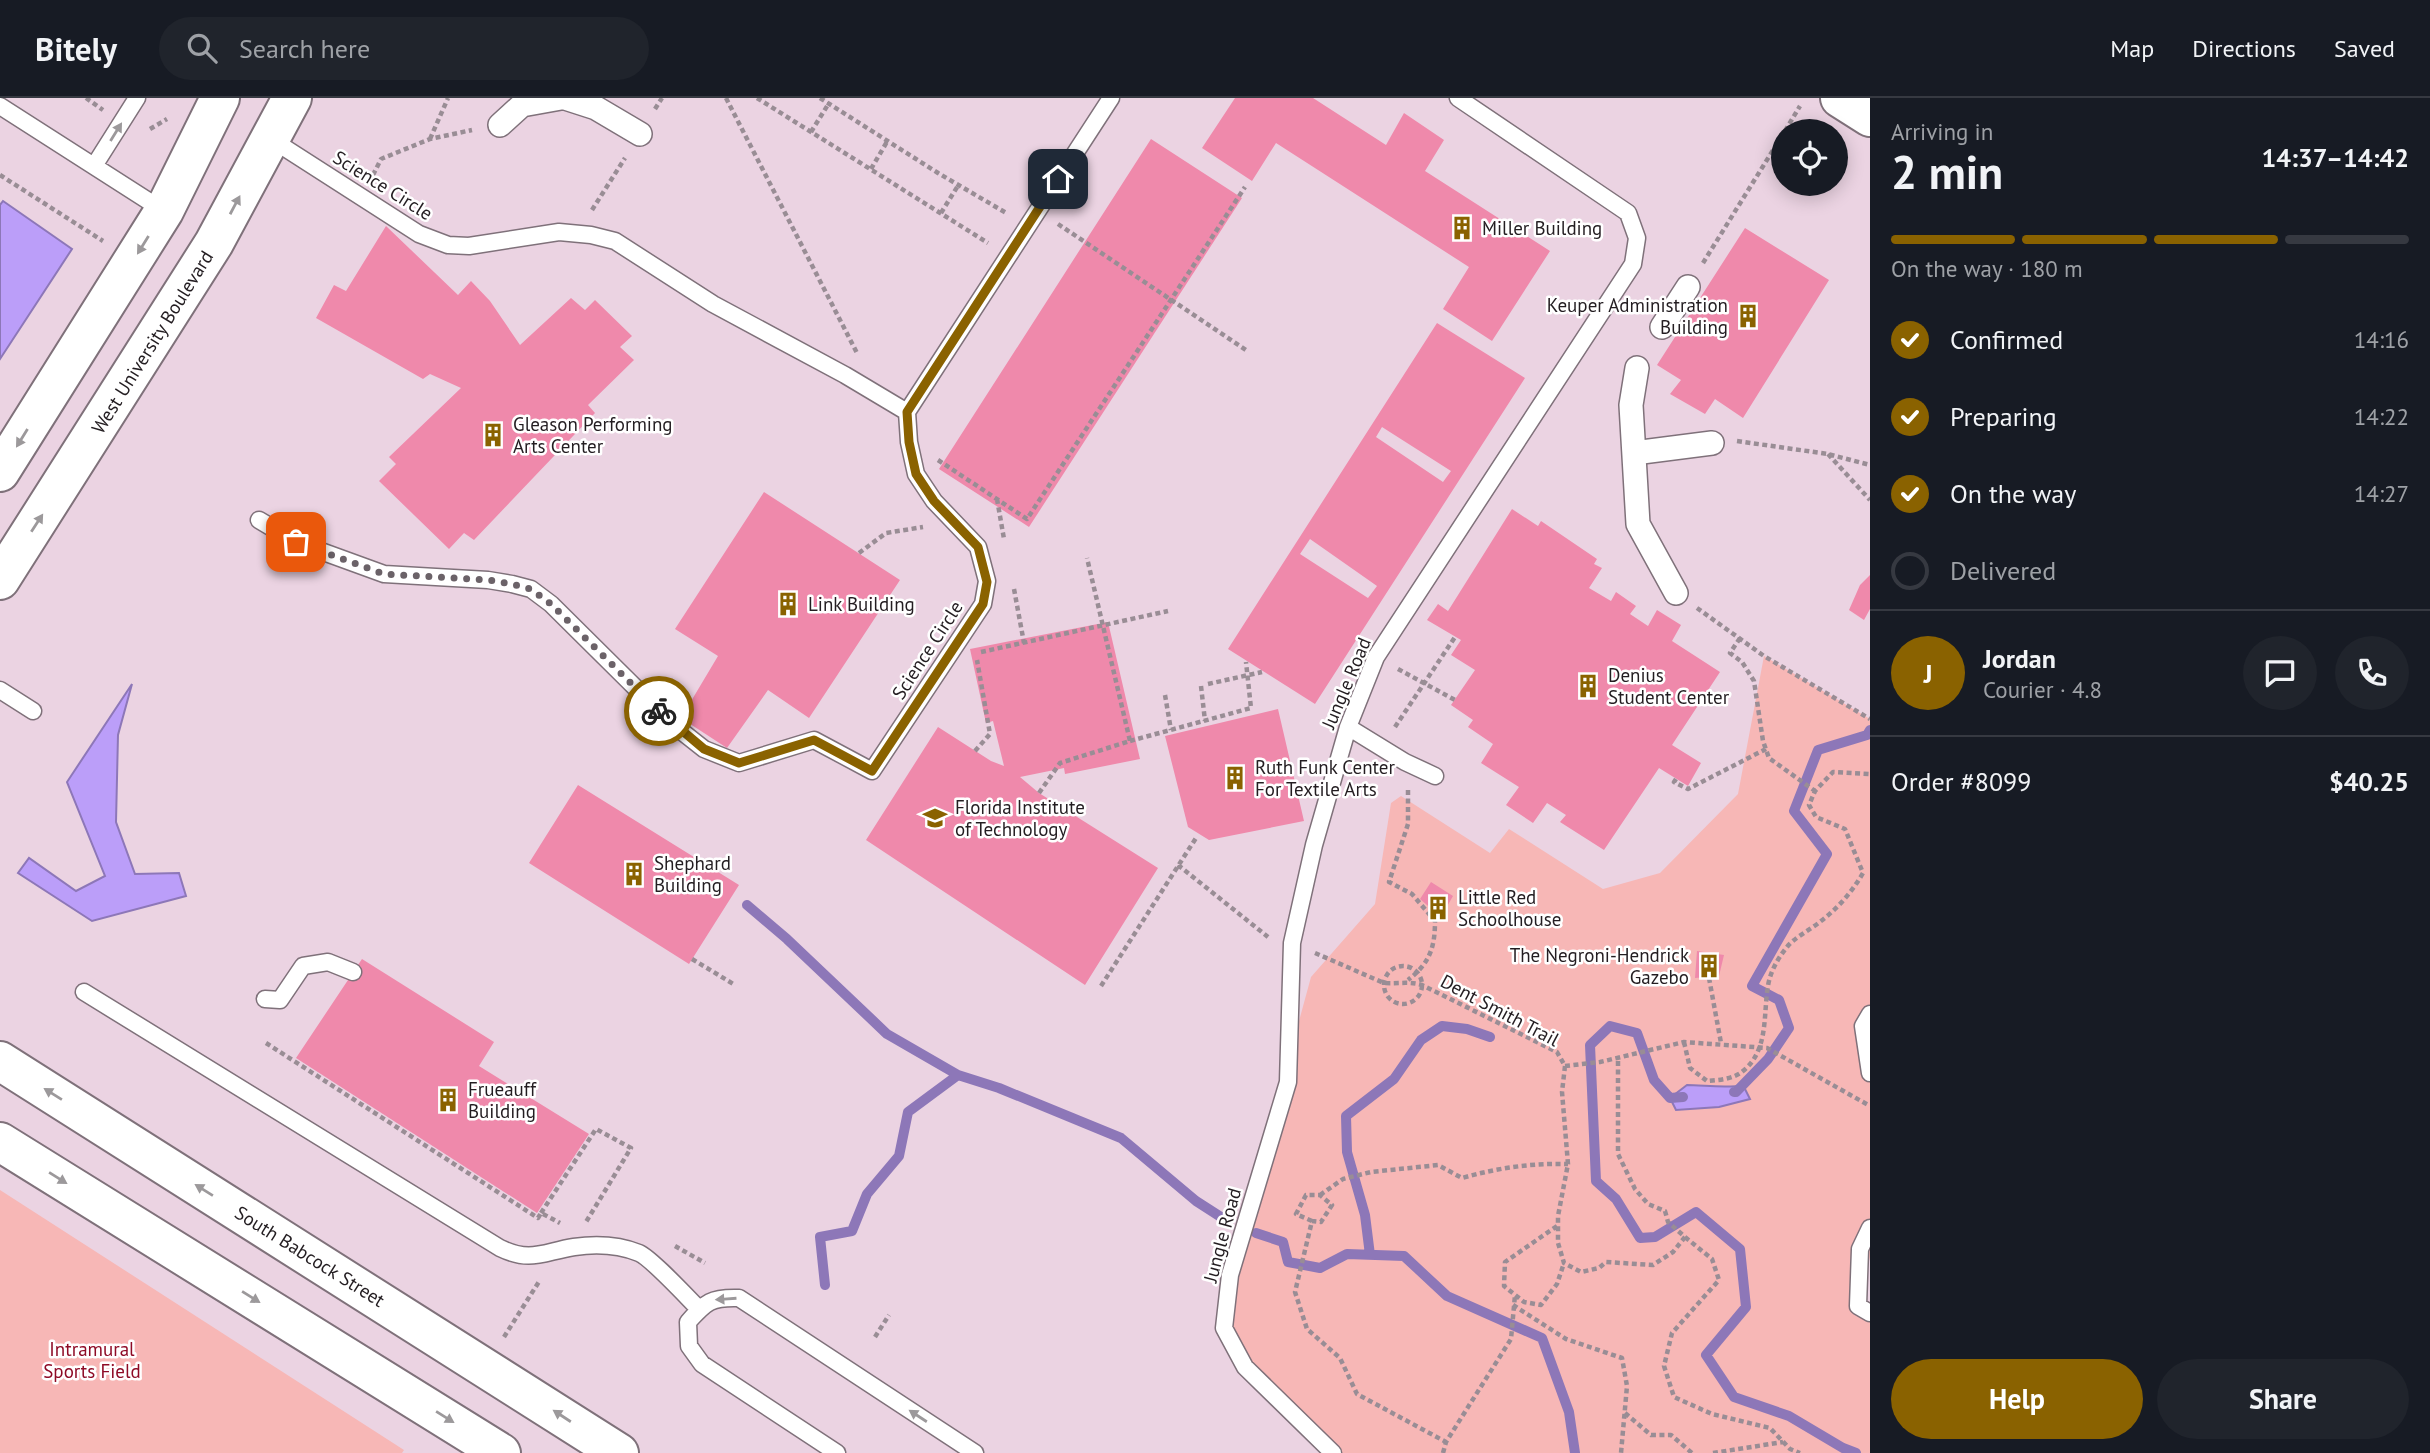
<!DOCTYPE html>
<html lang="en">
<head>
<meta charset="utf-8">
<style>
  :root { --surface:#171b24; --page:#20242c; --text:#f1f3f6; --muted:#9ea1a6; --line:#363941; --accent:#8a6200 }
  body { margin:0; font-family:"PT Sans",sans-serif; background:var(--page); color:var(--text); height:100vh; display:flex; flex-direction:column; font-size:26px; white-space:nowrap }
  * { box-sizing:border-box; margin:0 }
  p { font-size:23px; color:var(--muted) }
  .icon { flex:none; width:38px; height:38px; fill:none; stroke:currentColor; stroke-width:2; stroke-linecap:round; stroke-linejoin:round }
  .map { position:relative; flex:1; overflow:hidden }
  .drawer { display:flex; flex-direction:column; background:var(--surface); width:560px }
  .drawer>* { flex:none }
  .tools { position:absolute; left:1771px; top:21px; display:grid; gap:14px }
  .tools a { display:grid; place-items:center; width:77px; height:77px; border-radius:50%; background:var(--surface); box-shadow:0 4px 18px #0003; font-size:35px }
  .pin { position:absolute; display:grid; place-items:center; width:60px; height:60px; color:#fff; margin:-30px; border-radius:14px; box-shadow:0 4px 10px #0006 }
  .courier { position:absolute; display:grid; place-items:center; width:70px; height:70px; margin:-35px; border:5px solid #8a6200; border-radius:50%; background:#fff; color:#222; box-shadow:0 2px 9px #0007 }
  .summary em { font-style:normal; font-weight:600 }
  .summary div { display:flex; flex-direction:column-reverse }
  .summary { display:flex; align-items:center; justify-content:space-between; height:119px; padding:0 21px }
  h1 { font-size:46px; font-weight:600; line-height:52px }
  .bar { display:grid; grid-template-columns:repeat(4,1fr); gap:10px 7px; align-content:center; height:84px; padding:0 21px }
  .bar i { height:9px; border-radius:5px; background:var(--line) }
  .bar .on { background:var(--accent) }
  .bar p { grid-column:span 4 }
  .line { display:flex; align-items:center; gap:18px; padding:0 21px; border-top:2px solid var(--line) }
  .line div { flex:1 }
  .round { display:grid; place-items:center; flex:none; width:74px; height:74px; border-radius:37px; background:var(--page) }
  ol { padding:0 21px; list-style:none }
  li { display:flex; align-items:center; gap:21px; height:77px }
  li p { margin-inline-start:auto }
  li .icon { padding:7px; border-radius:50%; background:var(--accent); color:#fff; stroke-width:4 }
  li:last-child { color:var(--muted) }
  li i { width:38px; height:38px; border:4px solid var(--line); border-radius:50% }
  .action { display:flex; gap:14px; margin-top:auto; padding:14px 21px }
  .action a { flex:1; height:80px; border-radius:42px; background:var(--accent); color:#fff; font-size:28px; font-weight:600; line-height:80px; text-align:center }
  .action a+a { background:var(--page); color:var(--text) }
  header { display:flex; align-items:center; gap:42px; box-sizing:border-box; height:98px; padding:0 35px; background:var(--surface); border-bottom:2px solid var(--line) }
  header strong { font-size:33px }
  nav { display:flex; gap:38px; margin-inline-start:auto; font-size:24px }
  .search { width:490px; height:63px; background:var(--page); display:flex; align-items:center; gap:18px; box-sizing:border-box; padding:0 24px; border-radius:38px; color:var(--muted); font-size:26px }
  main { display:flex; flex:1; min-height:0 }
  .map>svg:first-child { display:block }
  .built { fill:#ebd3e2; fill-rule:evenodd }
  .green { fill:#f7b7b6 }
  .water { fill:#bb9ef9; stroke:#8d77b8; stroke-width:2 }
  .lines { fill:none; stroke-linecap:round; stroke-linejoin:round }
  .stream { stroke:#8d77b8; stroke-width:10 }
  .building { fill:#ef89ab; fill-rule:evenodd }
  .service-casing { stroke:#7f717a; stroke-width:19 }
  .pedestrian-casing { stroke:#7f717a; stroke-width:26 }
  .tertiary-casing { stroke:#7f717a; stroke-width:42 }
  .secondary-casing { stroke:#7f717a; stroke-width:42 }
  .path { stroke:#998d95; stroke-width:4.5; stroke-dasharray:5 3.5; stroke-linecap:butt }
  .service { stroke:#fff; stroke-width:16 }
  .pedestrian { stroke:#fff; stroke-width:23 }
  .tertiary { stroke:#fff; stroke-width:38 }
  .secondary { stroke:#fff; stroke-width:38 }
  .oneway { fill:#9c999b }
  .done { stroke:#6b6268; stroke-width:7; stroke-dasharray:0 12.6 }
  .route { stroke:#8a6200; stroke-width:9 }
  .labels { text-anchor:middle; stroke-width:5; stroke-linejoin:round; paint-order:stroke }
  .street-label { font-size:19px; fill:#231d21; stroke:#fff }
  .poi-label { font-size:19px; fill:#231d21; stroke:#fff; text-anchor:start }
  .park-label { font-size:19px; fill:#8e0b26; stroke:#fff }
</style>
</head>
<body>
<header>
<strong>Bitely</strong>
<div class="search"><svg class="icon" aria-label="search" viewBox="0 0 24 24"><circle cx="10" cy="10" r="6"/><path d="M15 15l6 6"/></svg>Search here</div>
<nav><a>Map</a><a>Directions</a><a>Saved</a></nav>
</header>
<main>
<div class="map">
<svg width="1870" height="1355" viewBox="0 0 1870 1355">
  <rect width="100%" height="100%" fill="#f2e1ec"/>
  <path class="built" d="M0,0H1870V1355H0ZM1783,33H1836V86H1783Z"/>
  <path class="green" d="M1764,558L1870,621V916L1863,928L1870,984V1159L1858,1207L1870,1215V1355H1333L1245,1269L1224,1230L1230,1177L1311,879L1375,806L1391,705L1401,698L1490,755L1509,731L1603,791L1660,775L1738,696Z
    M0,1092L404,1352L402,1355H0Z"/>
  <path class="water" d="M3,103L72,151L0,261V107Z
    M132,586L118,637L116,724L135,776L179,775L186,798L92,823L18,775L29,760L76,793L105,778L67,684Z
    M1687,987C1703,987 1729,991 1743,987L1750,1001L1719,1009L1676,1012L1670,1000Z"/>
  <g class="lines">
    <path class="stream" d="M747,807L787,841L887,936L958,977L999,990L1121,1040L1196,1103L1224,1121
      M1734,994H1736L1768,961L1789,930L1779,902L1752,888L1827,756L1794,713L1818,652L1867,637L1870,632
      M1683,999L1670,1000L1654,982L1637,935L1610,928L1590,947L1596,1083L1616,1101L1640,1140L1655,1139L1696,1114L1740,1151L1746,1209L1706,1257L1734,1299L1789,1318L1843,1350L1856,1355
      M1256,1135L1283,1144L1288,1164L1320,1170L1347,1156L1404,1158L1447,1198L1542,1240L1569,1314L1575,1355
      M1370,1157L1365,1117L1347,1054L1346,1018L1394,981L1421,942L1442,928L1467,931L1490,939
      M825,1187L820,1139L852,1133L867,1096L899,1058L908,1014L958,977"/>
  </g>
  <path class="building" d="M1235,0H1313L1386,47L1404,15L1444,42L1425,73L1550,153L1492,243L1443,211L1469,169L1276,45L1252,83L1202,50Z
    M1151,41L1242,100L1029,429L939,371Z
    M386,128L458,197L471,183L490,203L520,247L571,200L585,212L595,202L632,238L620,249L634,262L588,307L595,315L474,442L464,435L449,451L379,383L396,366L389,359L461,290L430,276L423,281L316,220L334,187L346,193Z
    M1745,130L1829,182L1743,320L1715,301L1705,316L1670,296L1681,282L1657,267Z
    M1437,225L1525,280L1315,606L1228,551ZM1382,329L1451,373L1443,384L1376,339ZM1310,441L1377,488L1368,500L1300,456Z
    M764,394L900,482L809,620L768,592L727,650L681,620L718,558L675,531Z
    M1512,411L1538,428L1541,423L1597,461L1594,466L1602,470L1589,490L1611,503L1616,494L1636,508L1630,516L1648,528L1657,512L1681,527L1672,543L1720,574L1672,647L1701,665L1688,688L1659,670L1604,752L1560,724L1566,717L1547,705L1533,725L1506,707L1519,689L1481,665L1493,646L1468,629L1473,622L1451,607L1475,572L1451,557L1461,542L1427,522L1438,506L1448,513Z
    M1870,477V511L1864,522L1849,512L1860,487Z
    M1108,524L1140,661L1065,676L1064,670L1020,679L1039,695L1158,770L1085,887L866,742L938,629L991,663L1004,668L993,623L986,625L970,551Z
    M1278,611L1304,723L1209,742L1188,729L1165,638Z
    M578,687L739,787L689,866L529,765Z
    M1431,784L1453,798L1441,819L1420,801Z
    M1697,853L1724,857L1719,878L1695,880Z
    M362,861L494,944L479,968L589,1036L537,1115L296,960Z"/>
  <g class="lines">
    <g class="service-casing">
      <path id="service" d="M0,8L164,113
        M271,41L419,136L448,147L469,148L559,134L591,137L615,143L713,206L845,277L907,314
        M94,68L137,0
        M907,314L1111,0
        M259,422L296,444L384,476L488,482L512,486L531,491L551,506L671,625L704,651L739,665L814,642L872,673L983,506L987,483L978,449L934,403L916,376L909,344L907,314
        M0,592L33,613
        M1348,629L1405,664L1435,678
        M84,894L500,1150C531,1165 543,1154 574,1149C595,1146 619,1147 639,1155C651,1160 687,1199 699,1211
        M265,901L280,902L303,868L328,864L353,874
        M1870,916L1863,928L1870,975
        M1870,1130L1860,1151L1858,1208L1870,1215
        M837,1355L702,1266L689,1248L688,1224C706,1204 711,1199 739,1200L975,1355
        M1333,1355L1245,1269L1224,1230L1230,1177L1288,984L1292,845L1314,747L1348,629L1376,559L1633,166L1637,140L1628,115L1458,0"/>
    </g>
    <g class="pedestrian-casing">
      <path id="pedestrian" d="M565,0L596,10L640,36
        M500,27L522,7L561,0
        M1662,229L1688,189
        M1637,270L1631,307L1638,426L1676,495
        M1634,355L1712,345"/>
    </g>
    <g class="tertiary-casing">
      <path id="tertiary" d="M1840,0L1870,19
        M0,374L164,113L220,0
        M0,482L214,145L292,0"/>
    </g>
    <g class="secondary-casing">
      <path id="secondary" d="M0,963L619,1355
        M0,1044L501,1355"/>
    </g>
    <path class="path" d="M86,0L103,12
      M726,0L857,255
      M757,0L988,145
      M820,0L938,75L1008,116
      M655,11L662,0
      M150,31L167,21
      M1785,33L1800,8
      M811,34L829,5
      M430,41L448,0
      M871,71L888,42
      M0,77L103,143
      M373,77L381,61L430,41L472,32
      M592,112L625,60
      M941,115L959,86
      M1058,126L1246,252
      M1703,165L1783,36
      M1737,343L1828,356L1870,367
      M1828,356L1870,402
      M938,362L1027,421L1245,89
      M997,401L1004,441
      M859,455L886,435L923,429
      M1014,491L1024,545
      M1697,510L1764,558L1870,621
      M1740,540L1730,555L1742,564L1754,583L1763,643L1769,660L1815,693
      M981,554L1168,513
      M1398,571L1455,602
      M1208,586L1262,574
      M1201,588L1205,623
      M1165,597L1171,632
      M1395,629L1455,539
      M1130,643L1251,610L1246,564
      M975,653L990,636L977,562
      M1676,681L1674,684L1688,691L1766,651
      M1408,692V726L1389,784L1412,796L1435,823C1435,849 1430,865 1408,882
      M1039,695L1060,665L1130,643L1087,460
      M1178,767L1268,839
      M1315,855L1384,885C1398,886 1408,883 1422,887L1557,954L1565,968
      M692,861L735,887
      M1384 887a19 19 0 1 1 38 0a19 19 0 1 1-38 0Z
      M1709,880L1721,945
      M1101,888L1196,740
      M1684,944L1690,970L1707,983C1719,982 1734,981 1743,973C1769,952 1763,917 1768,888C1770,874 1778,860 1787,849C1795,839 1810,832 1821,823C1838,810 1852,794 1863,775L1845,731L1816,719L1809,707L1815,693L1833,674L1870,676
      M266,945L538,1120L541,1115L560,1125
      M1565,968L1562,994L1568,1066L1558,1118V1145L1564,1165L1581,1174L1599,1170L1606,1164L1653,1167L1673,1154L1685,1139L1668,1124L1665,1113L1648,1106L1635,1091L1618,1056V960
      M1565,968L1600,964L1684,944L1767,950L1870,1008
      M1320,1097L1343,1081L1371,1074L1438,1067L1462,1080C1497,1070 1531,1065 1568,1066
      M541,1115L596,1031L631,1050L586,1124
      M1312,1123L1296,1116L1306,1097H1320L1332,1107L1321,1124L1312,1123L1295,1194L1307,1231L1340,1260L1357,1296L1446,1344
      M1557,1128L1505,1164L1504,1188L1524,1204L1541,1207L1557,1186L1564,1165
      M1685,1139L1712,1161L1719,1182L1672,1235L1664,1268L1674,1299L1712,1316L1770,1330L1790,1351L1800,1355
      M675,1148L705,1165
      M1513,1207L1566,1241L1622,1260L1627,1288L1621,1355
      M504,1239L540,1182
      M875,1239L889,1217
      M1625,1315L1651,1337H1671L1692,1355
      M1443,1355L1446,1344L1511,1241L1515,1197
      M1713,1355L1783,1344"/>
    <use href="#service" class="service"/>
    <use href="#pedestrian" class="pedestrian"/>
    <use href="#tertiary" class="tertiary"/>
    <use href="#secondary" class="secondary"/>
  </g>
  <defs><path id="oneway-solid" d="M-6-.8H1V-3.2L6.5 0L1 3.2V.8H-6Z" transform="scale(1.75)"/></defs>
  <g class="oneway">
    <use href="#oneway-solid" transform="translate(116 34) rotate(-58)"/>
    <use href="#oneway-solid" transform="translate(235 107) rotate(-62)"/>
    <use href="#oneway-solid" transform="translate(143 147) rotate(122)"/>
    <use href="#oneway-solid" transform="translate(22 340) rotate(122)"/>
    <use href="#oneway-solid" transform="translate(37 425) rotate(-57)"/>
    <use href="#oneway-solid" transform="translate(53 996) rotate(-148)"/>
    <use href="#oneway-solid" transform="translate(58 1080) rotate(32)"/>
    <use href="#oneway-solid" transform="translate(204 1092) rotate(-148)"/>
    <use href="#oneway-solid" transform="translate(251 1199) rotate(32)"/>
    <use href="#oneway-solid" transform="translate(726 1201) rotate(176)"/>
    <use href="#oneway-solid" transform="translate(562 1318) rotate(-147)"/>
    <use href="#oneway-solid" transform="translate(918 1318) rotate(-147)"/>
    <use href="#oneway-solid" transform="translate(445 1319) rotate(32)"/>
  </g>
  <g class="lines">
    <path class="done" d="M296,444L384,476L488,482L512,486L531,491L551,506L659,613"/>
    <path class="route" d="M659,613L704,651L739,665L814,642L872,673L983,506L987,484L978,449L934,403L916,376L909,344L907,314L1058,81"/>
  </g>
  <defs>
    <g id="building-bare" transform="scale(1.89)"><path d="M-4-6H4V6H1V3H-1V6H-4ZM-2.5-4.3h1.7v1.8h-1.7ZM.8-4.3h1.7v1.8H.8ZM-2.5-1h1.7V.8h-1.7ZM.8-1h1.7V.8H.8Z" fill="#8a6200" stroke="#fff" stroke-width="2.5" paint-order="stroke"/></g>
    <g id="university-bare" transform="scale(1.89)"><path d="M0-5L7-2L0 1L-7-2ZM-4 1L0 2.5L4 1V4Q0 6-4 4Z" fill="#8a6200" stroke="#fff" stroke-width="2.5" paint-order="stroke"/></g>
  </defs>
  <g fill-rule="evenodd">
    <use href="#building-bare" x="1462" y="130"/>
    <use href="#building-bare" x="1748" y="218"/>
    <use href="#building-bare" x="493" y="337"/>
    <use href="#building-bare" x="788" y="506"/>
    <use href="#building-bare" x="1588" y="588"/>
    <use href="#building-bare" x="1235" y="680"/>
    <use href="#university-bare" x="935" y="720"/>
    <use href="#building-bare" x="634" y="776"/>
    <use href="#building-bare" x="1438" y="810"/>
    <use href="#building-bare" x="1709" y="868"/>
    <use href="#building-bare" x="448" y="1002"/>
  </g>
  <g class="labels">
    <g class="street-label">
      <text transform="translate(383 87) rotate(32)" y="7">Science Circle</text>
      <text transform="translate(152 244) rotate(-58)" y="7">West University Boulevard</text>
      <text transform="translate(927 552) rotate(-57)" y="7">Science Circle</text>
      <text transform="translate(1346 585) rotate(-67)" y="7">Jungle Road</text>
      <text transform="translate(1500 912) rotate(28)" y="7">Dent Smith Trail</text>
      <text transform="translate(1222 1137) rotate(-75)" y="7">Jungle Road</text>
      <text transform="translate(310 1158) rotate(32)" y="7">South Babcock Street</text>
    </g>
    <g class="poi-label">
      <text x="1482" y="137">Miller Building</text>
      <text x="1728" y="214" text-anchor="end">Keuper Administration<tspan x="1728" dy="22">Building</tspan></text>
      <text x="513" y="333">Gleason Performing<tspan x="513" dy="22">Arts Center</tspan></text>
      <text x="808" y="513">Link Building</text>
      <text x="1608" y="584">Denius<tspan x="1608" dy="22">Student Center</tspan></text>
      <text x="1255" y="676">Ruth Funk Center<tspan x="1255" dy="22">For Textile Arts</tspan></text>
      <text x="955" y="716">Florida Institute<tspan x="955" dy="22">of Technology</tspan></text>
      <text x="654" y="772">Shephard<tspan x="654" dy="22">Building</tspan></text>
      <text x="1458" y="806">Little Red<tspan x="1458" dy="22">Schoolhouse</tspan></text>
      <text x="1689" y="864" text-anchor="end">The Negroni-Hendrick<tspan x="1689" dy="22">Gazebo</tspan></text>
      <text x="468" y="998">Frueauff<tspan x="468" dy="22">Building</tspan></text>
    </g>
    <g class="park-label">
      <text x="92" y="1258">Intramural<tspan x="92" dy="22">Sports Field</tspan></text>
    </g>
  </g>
</svg>
<div class="tools">
<a><svg class="icon" aria-label="locate" viewBox="0 0 24 24"><circle cx="12" cy="12" r="6"/><path d="M12 2v4M12 18v4M2 12h4M18 12h4"/></svg></a>
</div>
<div class="pin" style="left:296px;top:444px;background:#ea580c"><svg class="icon" aria-label="bag" viewBox="0 0 24 24"><path d="M5 8h14l-1 12H6zM9 8a3 3 0 0 1 6 0"/></svg></div>
<div class="pin" style="left:1058px;top:81px;background:#1f2937"><svg class="icon" aria-label="home" viewBox="0 0 24 24"><path d="M3 11l9-7 9 7M6 9v11h12V9"/></svg></div>
<div class="courier" style="left:659px;top:613px"><svg class="icon" aria-label="bike" viewBox="0 0 24 24"><circle cx="6" cy="16" r="4"/><circle cx="18" cy="16" r="4"/><path d="M6 16l4-8h5l3 8M10 8l3 8H6M13 5h3"/></svg></div>
</div>
<section class="drawer">
<div class="summary"><div><h1>2 min</h1><p>Arriving in</p></div><em>14:37–14:42</em></div>
<div class="bar"><i class="on"></i><i class="on"></i><i class="on"></i><i></i><p>On the way · 180 m</p></div>
<ol>
<li><svg class="icon" aria-label="check" viewBox="0 0 24 24"><path d="M5 12l5 5 9-10"/></svg>Confirmed<p>14:16</p></li>
<li><svg class="icon" aria-label="check" viewBox="0 0 24 24"><path d="M5 12l5 5 9-10"/></svg>Preparing<p>14:22</p></li>
<li><svg class="icon" aria-label="check" viewBox="0 0 24 24"><path d="M5 12l5 5 9-10"/></svg>On the way<p>14:27</p></li>
<li><i></i>Delivered</li>
</ol>
<div class="line" style="height:126px"><b class="round" style="background:var(--accent);color:#fff">J</b><div><b>Jordan</b><p>Courier · 4.8</p></div><a class="round"><svg class="icon" aria-label="chat" viewBox="0 0 24 24"><path d="M4 5h16v11H9l-5 4z"/></svg></a><a class="round"><svg class="icon" aria-label="phone" viewBox="0 0 24 24"><path d="M5 4h4l2 5-3 2q2 4 5 5l2-3 5 2v4C11 20 4 13 5 4z"/></svg></a></div>
<div class="line" style="height:91px"><div>Order #8099</div><b>$40.25</b></div>
<div class="action"><a>Help</a><a>Share</a></div>
</section>
</main>
</body>
</html>
